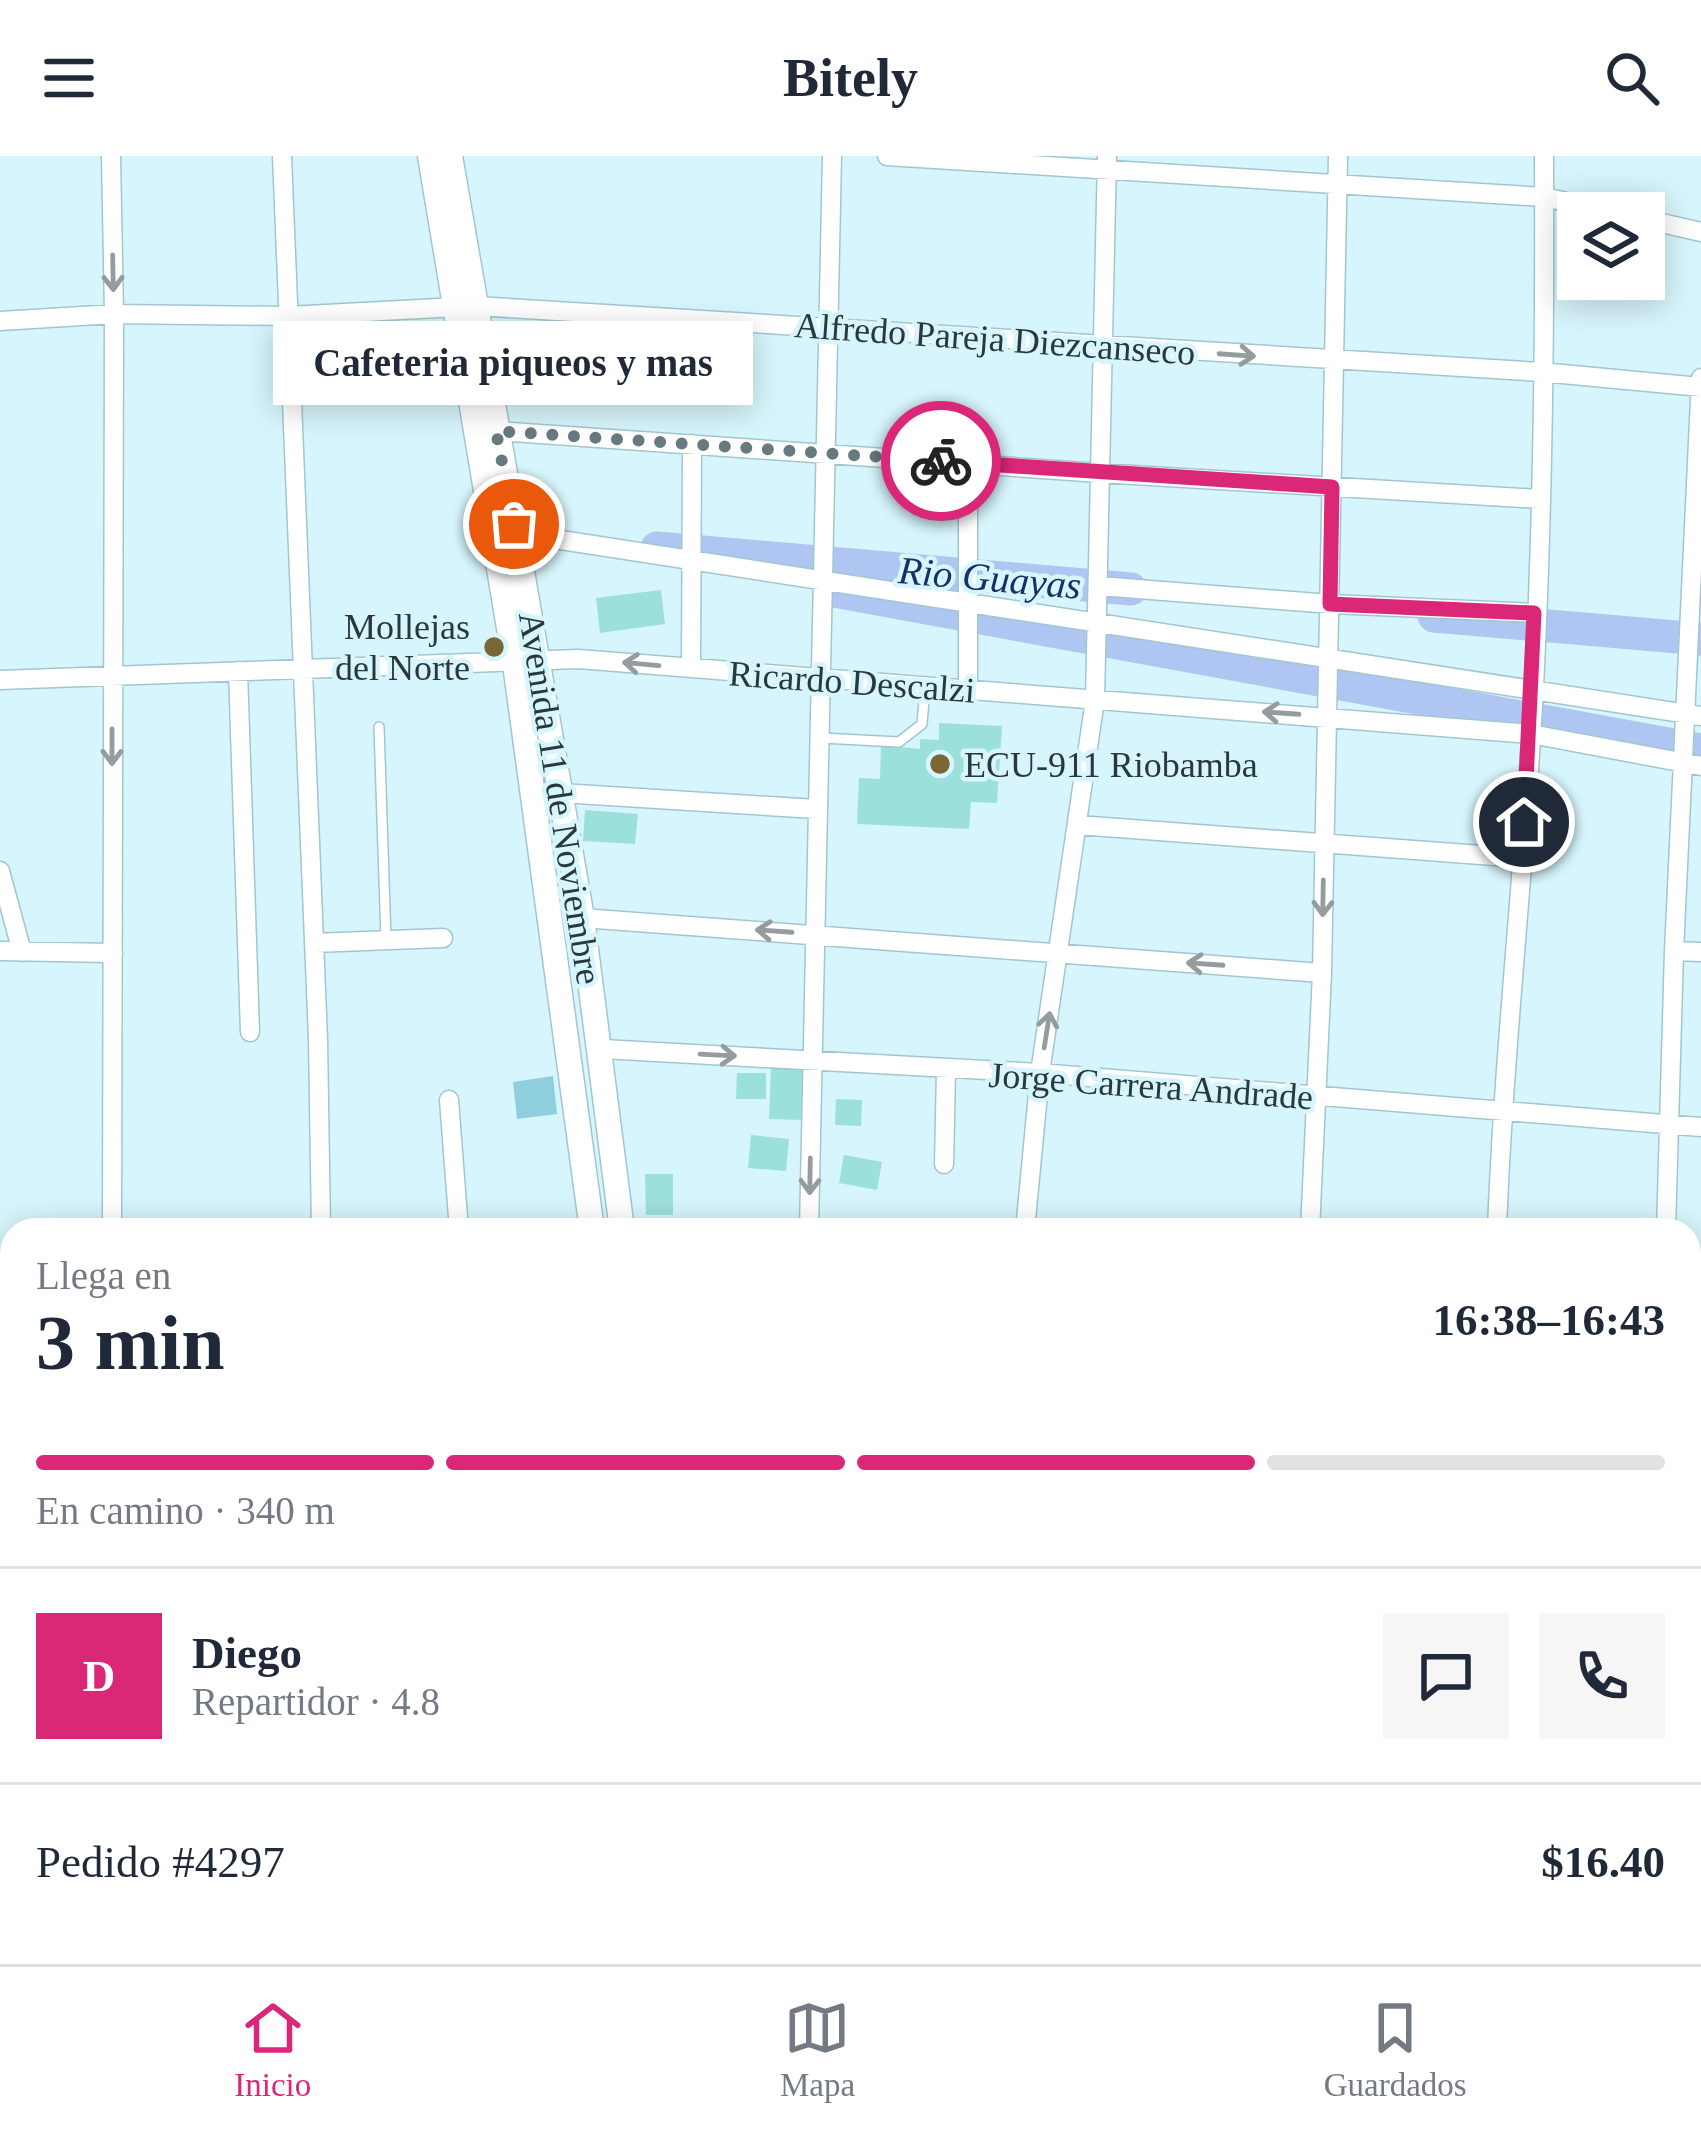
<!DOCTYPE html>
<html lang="es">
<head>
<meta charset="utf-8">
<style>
  :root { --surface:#fff; --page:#f6f6f7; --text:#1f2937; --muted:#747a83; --line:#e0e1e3; --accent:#db2777 }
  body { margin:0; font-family:Georgia,serif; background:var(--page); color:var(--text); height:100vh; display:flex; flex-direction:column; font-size:45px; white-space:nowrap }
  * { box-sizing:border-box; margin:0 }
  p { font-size:39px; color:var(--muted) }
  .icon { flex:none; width:66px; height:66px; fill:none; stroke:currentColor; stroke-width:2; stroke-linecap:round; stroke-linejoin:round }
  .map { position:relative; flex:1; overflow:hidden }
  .drawer { position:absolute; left:0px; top:1062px; width:1701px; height:747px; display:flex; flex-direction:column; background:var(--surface); border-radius:36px 36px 0 0; box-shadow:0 6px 30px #0003 }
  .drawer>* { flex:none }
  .fabs { position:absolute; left:1557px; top:36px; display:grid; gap:24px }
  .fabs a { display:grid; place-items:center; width:108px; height:108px; border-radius:0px; background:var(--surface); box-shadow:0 6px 30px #0003; font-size:60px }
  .pin { position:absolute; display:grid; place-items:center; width:102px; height:102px; color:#fff; margin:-51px; border:6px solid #fff; border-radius:50%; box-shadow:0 3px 12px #0007 }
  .courier { position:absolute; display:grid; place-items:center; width:120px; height:120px; margin:-60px; border:9px solid #db2777; border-radius:50%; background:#fff; color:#222; box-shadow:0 3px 15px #0007 }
  .bubble { position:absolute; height:84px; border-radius:0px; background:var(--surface); box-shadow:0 6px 30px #0003; font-size:39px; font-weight:700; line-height:84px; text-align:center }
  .headline em { font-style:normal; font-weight:700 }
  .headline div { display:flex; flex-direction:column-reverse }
  .headline { display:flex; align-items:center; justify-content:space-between; height:204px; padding:0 36px }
  h1 { font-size:78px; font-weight:700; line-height:90px }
  .bar { display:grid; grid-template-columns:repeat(4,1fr); gap:18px 12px; align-content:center; height:144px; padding:0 36px }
  .bar i { height:15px; border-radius:9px; background:var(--line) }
  .bar .selected { background:var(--accent) }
  .bar p { grid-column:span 4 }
  .line { display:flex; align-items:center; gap:30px; padding:0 36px; border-top:3px solid var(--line) }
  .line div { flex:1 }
  .round { display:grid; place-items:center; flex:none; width:126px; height:126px; border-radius:0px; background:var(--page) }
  header { display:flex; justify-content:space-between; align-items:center; height:156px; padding:0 36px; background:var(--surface); font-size:54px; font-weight:700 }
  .menu { display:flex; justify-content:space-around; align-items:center; height:168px; border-top:3px solid var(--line); background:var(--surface); font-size:33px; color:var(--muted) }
  .menu a { display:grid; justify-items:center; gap:6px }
  .menu .selected { color:var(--accent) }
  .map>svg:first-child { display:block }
  .green { fill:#8fcedd }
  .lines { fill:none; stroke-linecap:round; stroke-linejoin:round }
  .river { stroke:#afc6f3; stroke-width:33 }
  .building { fill:#9ce0db }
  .lane-casing { stroke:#a2c6cf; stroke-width:12 }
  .street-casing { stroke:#a2c6cf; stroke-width:21 }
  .secondary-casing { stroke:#a2c6cf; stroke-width:27 }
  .lane { stroke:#fff; stroke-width:9 }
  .street { stroke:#fff; stroke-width:18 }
  .secondary { stroke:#fff; stroke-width:24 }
  .oneway { stroke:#949c9d }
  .done { stroke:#667a7f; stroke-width:12; stroke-dasharray:0 21.6 }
  .route { stroke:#db2777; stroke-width:15 }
  .poi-dot { fill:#786735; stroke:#d7f5fc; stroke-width:4.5 }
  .labels { text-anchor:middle; stroke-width:9; stroke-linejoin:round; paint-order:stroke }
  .street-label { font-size:36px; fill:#29383b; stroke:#d7f5fc }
  .poi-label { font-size:36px; fill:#29383b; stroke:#d7f5fc; text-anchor:end }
  .water-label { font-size:39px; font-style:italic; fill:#183066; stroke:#d7f5fc }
</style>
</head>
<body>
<header><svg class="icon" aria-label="menu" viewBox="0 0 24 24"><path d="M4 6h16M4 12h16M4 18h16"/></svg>Bitely<svg class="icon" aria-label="search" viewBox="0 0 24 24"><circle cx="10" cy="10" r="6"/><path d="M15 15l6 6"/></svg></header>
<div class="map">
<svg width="1701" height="1808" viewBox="0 0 1701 1808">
  <rect width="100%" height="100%" fill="#d7f5fc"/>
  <path class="green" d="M553,920L557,958L517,963L513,926Z"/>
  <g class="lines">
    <path class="river" d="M657,392L1131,433
      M834,435L1701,594
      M1434,460L1701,483"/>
  </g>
  <path class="building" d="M661,434L665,468L600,477L596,442Z
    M939,567L1002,570L997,647L971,646L969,673L857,668L859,622L880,623L881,589L920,593V583L939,584Z
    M585,654L638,658L635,688L583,685Z
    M771,912L803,913L802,964L769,963Z
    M737,917H766V943H736Z
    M836,943L862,944L861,970L835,969Z
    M751,979L789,983L786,1015L748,1012Z
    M844,999L882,1006L877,1034L839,1027Z
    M645,1018H673V1059H646Z"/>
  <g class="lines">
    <g class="lane-casing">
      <path id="lane" d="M379,571L386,784
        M821,582L899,586L922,568L925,532"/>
    </g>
    <g class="street-casing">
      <path id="street" d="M111,0L114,158L112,1074
        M282,0L318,883L321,1074
        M887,0L1544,41L1617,57
        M1644,63L1701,76
        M0,165L114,158L288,160L476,150L1541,216L1701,231
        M496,275L1100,317L1540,343
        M968,307V534
        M548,382L1701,560
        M1099,430L1331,448L1535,457
        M691,512L692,288
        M238,515L250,876
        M0,524L578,503L1531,578L1701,610
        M561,637L816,653
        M1078,669L1521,702
        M0,715L22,796
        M582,762L1322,817
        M314,787L443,782
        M0,795L113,797
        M1674,795L1701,796
        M602,893L1040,917L1701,971
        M449,944L459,1074
        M944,1008L946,915
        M809,1074L832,0
        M1025,1074L1040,917L1095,544L1107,0
        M1310,1074L1322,817L1338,0
        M1497,1074C1503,910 1521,747 1531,583C1543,390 1545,194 1544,0
        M1666,1074L1674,795L1701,222
        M0,1108H12
        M0,1142H12
        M1689,1150H1701
        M0,1281H12
        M1689,1380L1701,1381
        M824,1797L825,1808
        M1018,1797L1019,1808
        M1187,1797V1808
        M1500,1797V1808
        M1673,1797L1674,1808
        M115,1808V1797"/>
    </g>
    <g class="secondary-casing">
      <path id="secondary" d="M430,0L515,508L592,1074
        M450,0L582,762L622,1074
        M1689,1569H1701
        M618,1797V1808
        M653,1797V1808"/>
    </g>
    <use href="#lane" class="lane"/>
    <use href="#street" class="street"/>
    <use href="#secondary" class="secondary"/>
  </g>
  <defs><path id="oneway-shaft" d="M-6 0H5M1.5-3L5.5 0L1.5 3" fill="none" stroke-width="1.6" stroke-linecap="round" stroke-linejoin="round" transform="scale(3)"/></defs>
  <g class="oneway">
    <use href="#oneway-shaft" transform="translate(113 117) rotate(89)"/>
    <use href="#oneway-shaft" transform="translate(1237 199) rotate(4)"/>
    <use href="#oneway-shaft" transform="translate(641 508) rotate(-175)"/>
    <use href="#oneway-shaft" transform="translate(1281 557) rotate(-176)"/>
    <use href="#oneway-shaft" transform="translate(112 591) rotate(90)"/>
    <use href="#oneway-shaft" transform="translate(1323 742) rotate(91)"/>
    <use href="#oneway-shaft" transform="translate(774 775) rotate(-176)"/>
    <use href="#oneway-shaft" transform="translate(1205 808) rotate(-176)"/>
    <use href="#oneway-shaft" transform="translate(1047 874) rotate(-81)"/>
    <use href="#oneway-shaft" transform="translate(718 899) rotate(3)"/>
    <use href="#oneway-shaft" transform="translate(810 1020) rotate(91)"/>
  </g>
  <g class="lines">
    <path class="done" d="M514,368L496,275L941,305"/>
    <path class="route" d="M941,305L1332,331L1330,448L1534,457L1524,666"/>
  </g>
  <g class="poi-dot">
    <circle cx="494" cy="491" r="12"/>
    <circle cx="940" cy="608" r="12"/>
  </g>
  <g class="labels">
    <g class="street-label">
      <text transform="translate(995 182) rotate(4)" y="13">Alfredo Pareja Diezcanseco</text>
      <text transform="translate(852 525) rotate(4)" y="13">Ricardo Descalzi</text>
      <text transform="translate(561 642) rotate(81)" y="13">Avenida 11 de Noviembre</text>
      <text transform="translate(1151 929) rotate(4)" y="13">Jorge Carrera Andrade</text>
    </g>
    <g class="poi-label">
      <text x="470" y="483">Mollejas<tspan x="470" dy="41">del Norte</tspan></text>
      <text x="964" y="621" text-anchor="start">ECU-911 Riobamba</text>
    </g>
    <g class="water-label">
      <text transform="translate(990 421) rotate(5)" y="14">Rio Guayas</text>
    </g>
  </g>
</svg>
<div class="fabs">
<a><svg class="icon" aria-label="layers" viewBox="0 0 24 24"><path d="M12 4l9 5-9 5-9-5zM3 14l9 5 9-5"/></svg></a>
</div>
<div class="pin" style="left:514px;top:368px;background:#ea580c"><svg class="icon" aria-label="bag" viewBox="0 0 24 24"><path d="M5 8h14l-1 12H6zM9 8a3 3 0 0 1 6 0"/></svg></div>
<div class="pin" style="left:1524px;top:666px;background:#1f2937"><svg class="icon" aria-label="home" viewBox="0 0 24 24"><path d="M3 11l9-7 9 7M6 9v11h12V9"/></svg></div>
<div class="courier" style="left:941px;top:305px"><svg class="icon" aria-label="bike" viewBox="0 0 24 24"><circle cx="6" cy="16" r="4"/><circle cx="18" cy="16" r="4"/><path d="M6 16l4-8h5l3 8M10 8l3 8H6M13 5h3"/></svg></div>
<div class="bubble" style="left:273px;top:165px;width:480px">Cafeteria piqueos y mas</div>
<section class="drawer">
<div class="headline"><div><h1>3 min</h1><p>Llega en</p></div><em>16:38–16:43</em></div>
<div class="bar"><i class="selected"></i><i class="selected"></i><i class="selected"></i><i></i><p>En camino · 340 m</p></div>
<div class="line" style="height:216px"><b class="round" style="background:var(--accent);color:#fff">D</b><div><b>Diego</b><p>Repartidor · 4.8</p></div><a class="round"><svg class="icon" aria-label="chat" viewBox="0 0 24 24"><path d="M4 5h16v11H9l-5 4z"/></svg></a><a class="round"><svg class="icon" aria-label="phone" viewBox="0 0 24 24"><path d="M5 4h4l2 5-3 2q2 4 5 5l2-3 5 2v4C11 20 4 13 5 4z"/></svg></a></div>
<div class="line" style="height:156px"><div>Pedido #4297</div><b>$16.40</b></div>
</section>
</div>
<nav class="menu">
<a class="selected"><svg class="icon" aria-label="home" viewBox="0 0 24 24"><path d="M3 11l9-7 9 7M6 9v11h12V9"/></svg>Inicio</a>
<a><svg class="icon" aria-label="map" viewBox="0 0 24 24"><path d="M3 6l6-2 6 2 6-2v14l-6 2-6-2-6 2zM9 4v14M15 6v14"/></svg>Mapa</a>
<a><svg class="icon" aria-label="saved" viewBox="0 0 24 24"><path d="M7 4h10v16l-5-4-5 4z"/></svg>Guardados</a>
</nav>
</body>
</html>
